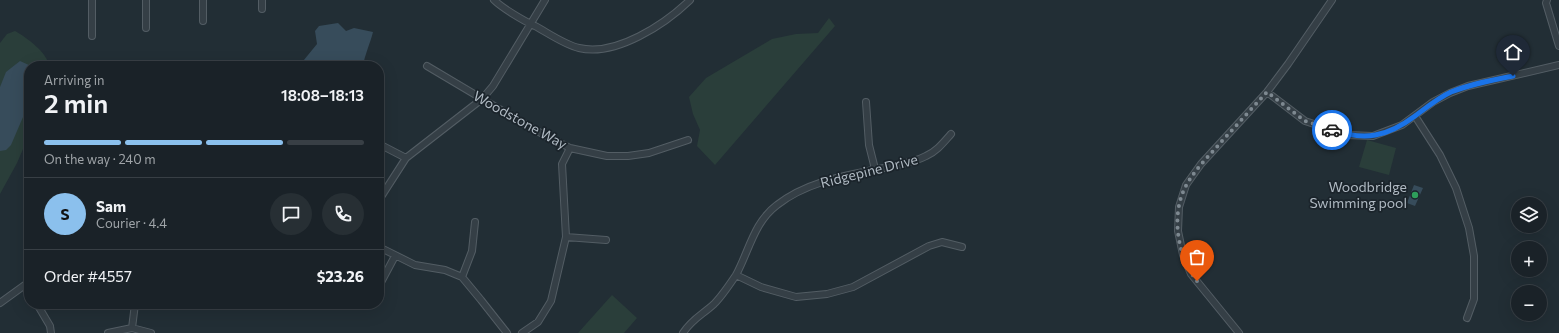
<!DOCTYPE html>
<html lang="en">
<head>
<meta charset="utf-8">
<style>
  :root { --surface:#1a2228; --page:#272f34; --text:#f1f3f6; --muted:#9fa4a8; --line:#383f45; --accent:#8bc0ed }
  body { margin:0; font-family:Commissioner,sans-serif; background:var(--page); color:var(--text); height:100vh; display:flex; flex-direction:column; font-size:15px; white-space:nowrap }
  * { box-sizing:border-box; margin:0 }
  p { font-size:13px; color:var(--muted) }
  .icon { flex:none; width:22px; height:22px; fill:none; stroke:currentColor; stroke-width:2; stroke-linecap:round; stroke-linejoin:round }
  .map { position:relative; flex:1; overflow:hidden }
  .side { position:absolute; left:24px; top:61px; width:360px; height:248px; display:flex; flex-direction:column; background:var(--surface); border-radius:16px; box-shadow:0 4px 16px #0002,0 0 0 1px var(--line) }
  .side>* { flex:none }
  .controls { position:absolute; left:1511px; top:197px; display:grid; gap:8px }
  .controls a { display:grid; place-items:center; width:36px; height:36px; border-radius:50%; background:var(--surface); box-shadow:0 4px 16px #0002,0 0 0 1px var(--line); font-size:20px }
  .pin { position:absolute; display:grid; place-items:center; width:34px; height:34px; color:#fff; margin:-41px -17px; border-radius:50% 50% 50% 0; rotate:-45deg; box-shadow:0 0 4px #0007 }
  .pin .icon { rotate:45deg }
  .courier { position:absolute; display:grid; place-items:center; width:40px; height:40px; margin:-20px; border:3px solid #1a73e8; border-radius:50%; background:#fff; color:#222; box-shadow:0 1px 5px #0007 }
  .summary em { font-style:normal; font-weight:600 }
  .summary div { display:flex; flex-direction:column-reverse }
  .summary { display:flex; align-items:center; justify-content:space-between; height:68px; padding:0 20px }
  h1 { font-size:26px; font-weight:600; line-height:30px }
  .bar { display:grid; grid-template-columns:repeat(4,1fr); gap:6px 4px; align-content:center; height:48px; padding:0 20px }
  .bar i { height:5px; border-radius:3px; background:var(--line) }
  .bar .active { background:var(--accent) }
  .bar p { grid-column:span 4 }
  .line { display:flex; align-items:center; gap:10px; padding:0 20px; border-top:1px solid var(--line) }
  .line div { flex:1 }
  .round { display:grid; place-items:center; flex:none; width:42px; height:42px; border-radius:21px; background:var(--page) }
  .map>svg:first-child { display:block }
  .green { fill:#2a3e3a }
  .water { fill:#374c5b }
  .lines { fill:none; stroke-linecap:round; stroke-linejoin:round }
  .minor-casing { stroke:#535d64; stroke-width:8 }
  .minor { stroke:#353f46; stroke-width:6 }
  .done { stroke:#7e8991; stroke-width:4; stroke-dasharray:0 7.2 }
  .route { stroke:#1a73e8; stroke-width:5 }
  .leisure-dot { fill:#2e9e5b; stroke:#1b242b; stroke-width:1.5 }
  .labels { text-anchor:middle; stroke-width:3.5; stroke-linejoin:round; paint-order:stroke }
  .street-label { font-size:14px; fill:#b0bac3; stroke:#1b242b }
  .poi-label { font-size:14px; fill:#b0bac3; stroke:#1b242b; text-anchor:end }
</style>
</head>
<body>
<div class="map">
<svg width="1559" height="333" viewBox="0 0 1559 333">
  <rect width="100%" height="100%" fill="#222e35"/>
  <path class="green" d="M829,18L835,26L715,165L697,146L700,130L693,114L689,97L706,78L772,39L796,34L818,33Z
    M15,31C26,37 48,53 49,66H29V135L17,163L0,194V43L7,34Z
    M1367,140L1396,148L1389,175L1359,167Z
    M612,295L637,318L624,333H578Z"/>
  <path class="water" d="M338,23L346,31L354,28L373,32C370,44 365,54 363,66H299L317,44L315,31L319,26Z
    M20,61L31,66H29V103L11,145L6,150L0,151V87L6,72Z
    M1414,185L1423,188L1415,206L1407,203Z"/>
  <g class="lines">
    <g class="minor-casing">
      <path id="minor" d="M494,0C502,8 524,21 535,26C548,33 565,45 579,48C616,57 665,24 690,0
        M1547,0L1546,3L1559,46
        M262,9V0
        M203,21V0
        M146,28V0
        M92,36V0
        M427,66L533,129L570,148L607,156H628L649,153L688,140
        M1267,92L1305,121L1347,135L1373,136L1402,125L1433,102L1450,93L1468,86L1559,65
        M866,102L869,145L875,169
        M1415,116L1440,155L1456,188L1469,228L1474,256V299L1467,318
        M379,144L406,158
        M379,200L406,158L482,99L493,86L545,0
        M566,237L606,240
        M379,247L415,265L445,270L462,277L481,300L507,333
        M736,275L761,287L796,297L827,294L853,287L929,246L942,242L962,247
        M462,277L472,251L475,222
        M379,286L395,256
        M0,303L29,282
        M37,304L50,326L51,333
        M132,328L135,304
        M108,333L132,328L151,333
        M522,333L538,322L551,301L566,237L562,164L570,148
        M683,333C692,319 702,315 714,304C721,297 730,284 736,275C749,251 754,222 777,205C809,180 850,175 888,167C901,164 915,162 926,156C937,151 943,143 951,134
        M1239,333L1191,274L1183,255L1178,231L1179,207L1186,185L1201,164L1267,92L1288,64L1332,0"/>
    </g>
    <use href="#minor" class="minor"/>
  </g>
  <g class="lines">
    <path class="done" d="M1197,281C1177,256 1170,213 1187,184C1196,168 1210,155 1222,141C1237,125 1252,108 1267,92L1305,121L1332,130"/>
    <path class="route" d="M1332,130C1365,141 1387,137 1415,116C1427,107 1438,98 1451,92C1471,84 1492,80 1513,76"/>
  </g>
  <circle class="leisure-dot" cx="1415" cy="195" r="4"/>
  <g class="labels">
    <g class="street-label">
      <text transform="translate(520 120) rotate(29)" y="5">Woodstone Way</text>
      <text transform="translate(869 171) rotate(-14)" y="5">Ridgepine Drive</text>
    </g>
    <g class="poi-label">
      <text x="1407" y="192">Woodbridge<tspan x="1407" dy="16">Swimming pool</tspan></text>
    </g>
  </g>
</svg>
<div class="controls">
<a><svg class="icon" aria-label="layers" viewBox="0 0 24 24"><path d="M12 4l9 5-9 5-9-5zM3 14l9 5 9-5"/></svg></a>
<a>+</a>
<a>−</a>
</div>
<div class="pin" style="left:1197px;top:281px;background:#ea580c"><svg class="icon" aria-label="bag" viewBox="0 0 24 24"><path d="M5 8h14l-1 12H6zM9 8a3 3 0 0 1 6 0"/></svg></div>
<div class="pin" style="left:1513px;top:76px;background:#1f2937"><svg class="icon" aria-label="home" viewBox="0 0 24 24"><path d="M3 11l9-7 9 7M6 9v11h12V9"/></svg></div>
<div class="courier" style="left:1332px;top:130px"><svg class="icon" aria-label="car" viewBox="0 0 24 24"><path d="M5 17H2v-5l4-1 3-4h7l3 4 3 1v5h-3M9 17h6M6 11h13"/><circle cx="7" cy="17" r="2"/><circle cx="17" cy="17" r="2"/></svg></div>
<section class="side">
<div class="summary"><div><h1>2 min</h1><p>Arriving in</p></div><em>18:08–18:13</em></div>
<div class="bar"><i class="active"></i><i class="active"></i><i class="active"></i><i></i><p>On the way · 240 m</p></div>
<div class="line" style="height:72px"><b class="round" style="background:var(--accent);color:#111">S</b><div><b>Sam</b><p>Courier · 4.4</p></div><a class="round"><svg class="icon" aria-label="chat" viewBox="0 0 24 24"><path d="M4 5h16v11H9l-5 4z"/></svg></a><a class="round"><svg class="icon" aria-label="phone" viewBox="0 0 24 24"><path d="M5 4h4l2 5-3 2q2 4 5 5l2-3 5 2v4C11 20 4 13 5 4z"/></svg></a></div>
<div class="line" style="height:52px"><div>Order #4557</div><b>$23.26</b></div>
</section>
</div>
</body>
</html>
